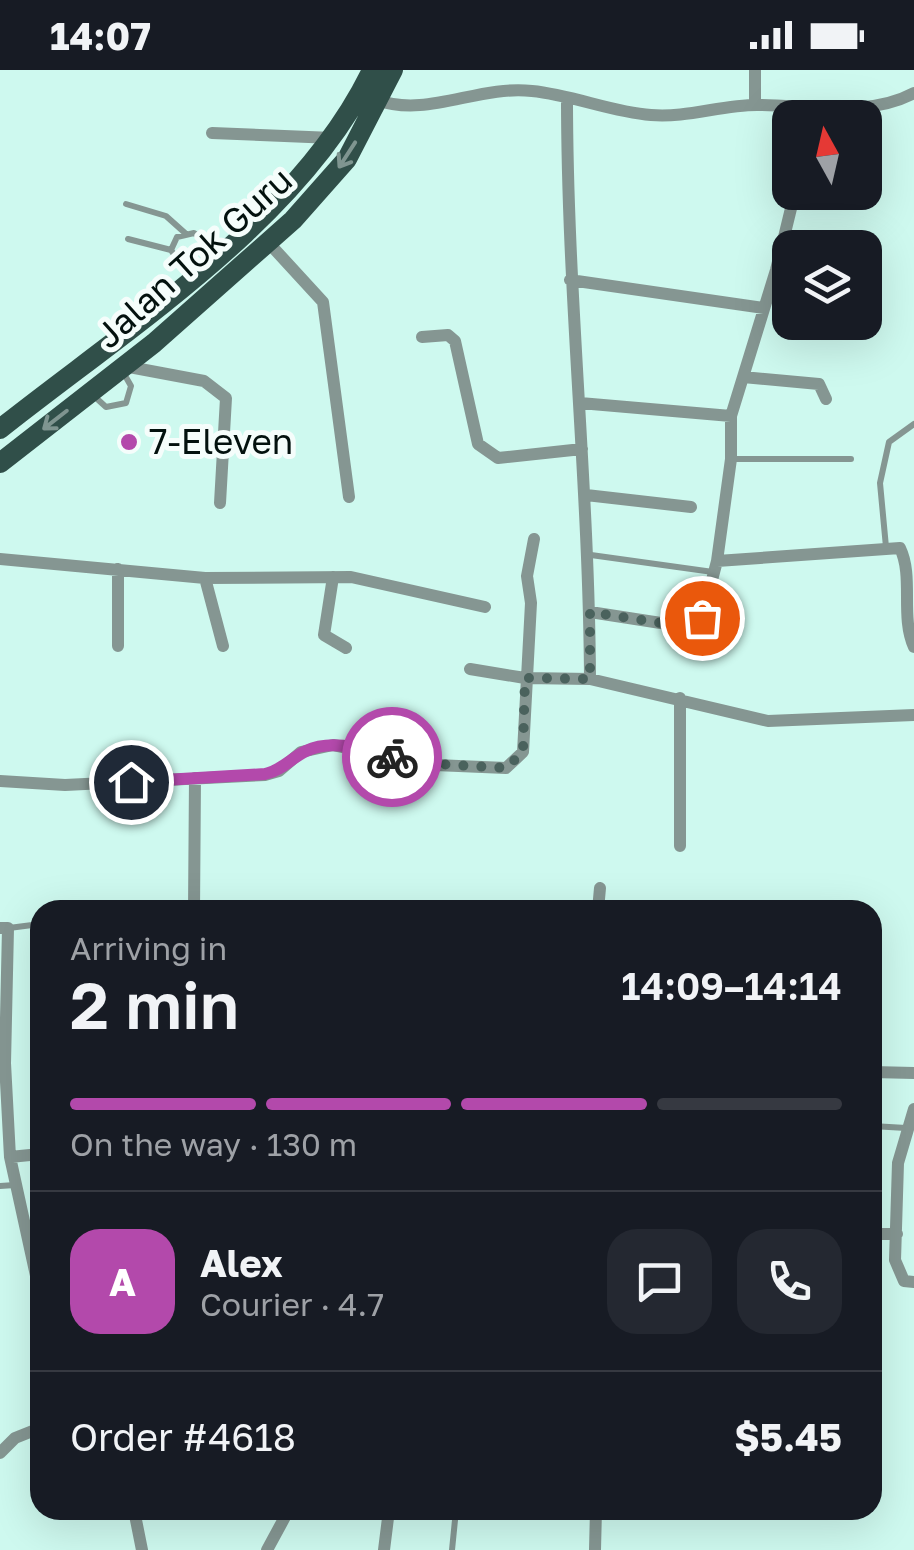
<!DOCTYPE html>
<html lang="en">
<head>
<meta charset="utf-8">
<style>
  :root { --surface:#171b24; --page:#242831; --text:#f1f3f6; --muted:#9ea1a6; --line:#363941; --accent:#b349ab }
  body { margin:0; font-family:"Golos Text",sans-serif; background:var(--page); color:var(--text); height:100vh; display:flex; flex-direction:column; font-size:38px; white-space:nowrap }
  * { box-sizing:border-box; margin:0 }
  p { font-size:32px; color:var(--muted) }
  .icon { flex:none; width:55px; height:55px; fill:none; stroke:currentColor; stroke-width:2; stroke-linecap:round; stroke-linejoin:round }
  .map { position:relative; flex:1; overflow:hidden }
  .drawer { position:absolute; left:30px; top:830px; width:852px; height:620px; display:flex; flex-direction:column; background:var(--surface); border-radius:30px; box-shadow:0 10px 40px #0002 }
  .drawer>* { flex:none }
  .needle { width:65px; rotate:352deg }
  .tools { position:absolute; left:772px; top:30px; display:grid; gap:20px }
  .tools a { display:grid; place-items:center; width:110px; height:110px; border-radius:20px; background:var(--surface); box-shadow:0 10px 40px #0002; font-size:50px }
  .pin { position:absolute; display:grid; place-items:center; width:85px; height:85px; color:#fff; margin:-42px; border:5px solid #fff; border-radius:50%; box-shadow:0 2px 10px #0007 }
  .courier { position:absolute; display:grid; place-items:center; width:100px; height:100px; margin:-50px; border:8px solid #b349ab; border-radius:50%; background:#fff; color:#222; box-shadow:0 2px 12px #0007 }
  .overview em { font-style:normal; font-weight:600 }
  .overview div { display:flex; flex-direction:column-reverse }
  .overview { display:flex; align-items:center; justify-content:space-between; height:170px; padding:0 40px }
  h1 { font-size:65px; font-weight:600; line-height:75px }
  .bar { display:grid; grid-template-columns:repeat(4,1fr); gap:15px 10px; align-content:center; height:120px; padding:0 40px }
  .bar i { height:12px; border-radius:8px; background:var(--line) }
  .bar .current { background:var(--accent) }
  .bar p { grid-column:span 4 }
  .line { display:flex; align-items:center; gap:25px; padding:0 40px; border-top:2px solid var(--line) }
  .line div { flex:1 }
  .round { display:grid; place-items:center; flex:none; width:105px; height:105px; border-radius:30px; background:var(--page) }
  .status { display:flex; justify-content:space-between; align-items:center; height:70px; padding:0 50px; background:var(--surface); direction:ltr }
  .status svg { height:28px; fill:currentColor }
  .map>svg:first-child { display:block }
  .lines { fill:none; stroke-linecap:round; stroke-linejoin:round }
  .service { stroke:#859692; stroke-width:6 }
  .minor { stroke:#859692; stroke-width:12 }
  .primary { stroke:#304f49; stroke-width:20 }
  .oneway { stroke:#7f9590 }
  .done { stroke:#4a625d; stroke-width:10; stroke-dasharray:0 18 }
  .route { stroke:#b349ab; stroke-width:12 }
  .poi-dot { fill:#b349ab; stroke:#f5fdfb; stroke-width:4 }
  .labels { text-anchor:middle; stroke-width:10; stroke-linejoin:round; paint-order:stroke }
  .street-label { font-size:35px; fill:#03110e; stroke:#f5fdfb }
  .poi-label { font-size:35px; fill:#03110e; stroke:#f5fdfb; text-anchor:start }
</style>
</head>
<body>
<div class="status"><b>14:07</b><svg viewBox="0 0 49 12"><path d="M0 12V9h3v3zM5 12V6h3v6zM10 12V3h3v9zM15 12V0h3v12zM26 1h20v11H26zM47 4h2v5h-2z"/></svg></div>
<div class="map">
<svg width="914" height="1480" viewBox="0 0 914 1480">
  <rect width="100%" height="100%" fill="#cef9ef"/>
  <g class="lines">
    <path class="service" d="M126,134L166,146L185,163
      M128,169L171,180
      M189,207L171,180L177,167L194,163L220,181
      M95,327L106,337L126,333L131,316L123,302
      M732,389H851
      M886,477L880,413L889,372L914,354
      M591,485L713,502
      M9,858L40,854
      M872,1056L906,1058
      M0,1116L15,1115
      M452,1480L456,1440"/>
    <path class="minor" d="M755,0V35
      M567,28C567,222 589,415 590,609
      M376,30C429,48 477,15 532,21C573,25 611,42 651,45C687,48 721,35 757,35C807,35 868,48 914,23
      M212,63L333,68
      M267,171L323,232L349,427
      M570,210L764,238
      M422,267L448,265L455,271L478,374L498,388L582,379
      M124,296L204,311L226,328L220,433
      M743,307L819,314L826,329
      M580,333L731,346
      M586,425L691,437
      M0,489L205,508L351,507L485,537
      M717,491L900,478C914,507 900,546 914,577
      M333,507L324,565L346,578
      M205,508L223,576
      M590,542L680,556L702,548L717,491L731,389V346L776,200L795,122
      M118,576V499
      M470,599L525,608L590,609L768,651L914,645
      M0,711L65,715L265,705L279,701L301,682L333,675L435,695L506,698L523,682L531,533L527,506L534,469
      M680,776V628
      M194,840L195,708
      M598,840L600,818
      M0,858H8L5,993L10,1087L40,1224
      M872,1002L914,1003
      M914,1039L898,1093L895,1190L904,1211L914,1212
      M10,1087L40,1084
      M872,1164H897
      M0,1383L15,1368L40,1358
      M134,1440L142,1480
      M267,1480L286,1445
      M384,1480L389,1440
      M595,1480L596,1440"/>
    <path class="primary" d="M0,359C127,258 301,149 372,0
      M0,393L154,273L293,150L347,89L393,0"/>
  </g>
  <defs><path id="oneway-shaft" d="M-6 0H5M1.5-3L5.5 0L1.5 3" fill="none" stroke-width="1.6" stroke-linecap="round" stroke-linejoin="round" transform="scale(2.5)"/></defs>
  <g class="oneway">
    <use href="#oneway-shaft" transform="translate(347 85) rotate(123)"/>
    <use href="#oneway-shaft" transform="translate(55 350) rotate(142)"/>
  </g>
  <g class="lines">
    <path class="done" d="M392,687L435,694L506,698L523,682L525,608L590,609V542L680,556L702,548"/>
    <path class="route" d="M131,712L265,704C283,700 291,688 306,681C333,668 365,680 392,687"/>
  </g>
  <circle class="poi-dot" cx="129" cy="372" r="10"/>
  <g class="labels">
    <g class="street-label">
      <text transform="translate(194 188) rotate(-42)" y="12">Jalan Tok Guru</text>
    </g>
    <g class="poi-label">
      <text x="149" y="384">7-Eleven</text>
    </g>
  </g>
</svg>
<div class="tools">
<a><svg class="needle" viewBox="-14 -14 28 28"><path d="M0-13l5 13h-10z" fill="#e53935"/><path d="M0 13l5-13h-10z" fill="#9ea1a6"/></svg></a>
<a><svg class="icon" aria-label="layers" viewBox="0 0 24 24"><path d="M12 4l9 5-9 5-9-5zM3 14l9 5 9-5"/></svg></a>
</div>
<div class="pin" style="left:702px;top:548px;background:#ea580c"><svg class="icon" aria-label="bag" viewBox="0 0 24 24"><path d="M5 8h14l-1 12H6zM9 8a3 3 0 0 1 6 0"/></svg></div>
<div class="pin" style="left:131px;top:712px;background:#1f2937"><svg class="icon" aria-label="home" viewBox="0 0 24 24"><path d="M3 11l9-7 9 7M6 9v11h12V9"/></svg></div>
<div class="courier" style="left:392px;top:687px"><svg class="icon" aria-label="bike" viewBox="0 0 24 24"><circle cx="6" cy="16" r="4"/><circle cx="18" cy="16" r="4"/><path d="M6 16l4-8h5l3 8M10 8l3 8H6M13 5h3"/></svg></div>
<section class="drawer">
<div class="overview"><div><h1>2 min</h1><p>Arriving in</p></div><em>14:09–14:14</em></div>
<div class="bar"><i class="current"></i><i class="current"></i><i class="current"></i><i></i><p>On the way · 130 m</p></div>
<div class="line" style="height:180px"><b class="round" style="background:var(--accent);color:#fff">A</b><div><b>Alex</b><p>Courier · 4.7</p></div><a class="round"><svg class="icon" aria-label="chat" viewBox="0 0 24 24"><path d="M4 5h16v11H9l-5 4z"/></svg></a><a class="round"><svg class="icon" aria-label="phone" viewBox="0 0 24 24"><path d="M5 4h4l2 5-3 2q2 4 5 5l2-3 5 2v4C11 20 4 13 5 4z"/></svg></a></div>
<div class="line" style="height:130px"><div>Order #4618</div><b>$5.45</b></div>
</section>
</div>
</body>
</html>
